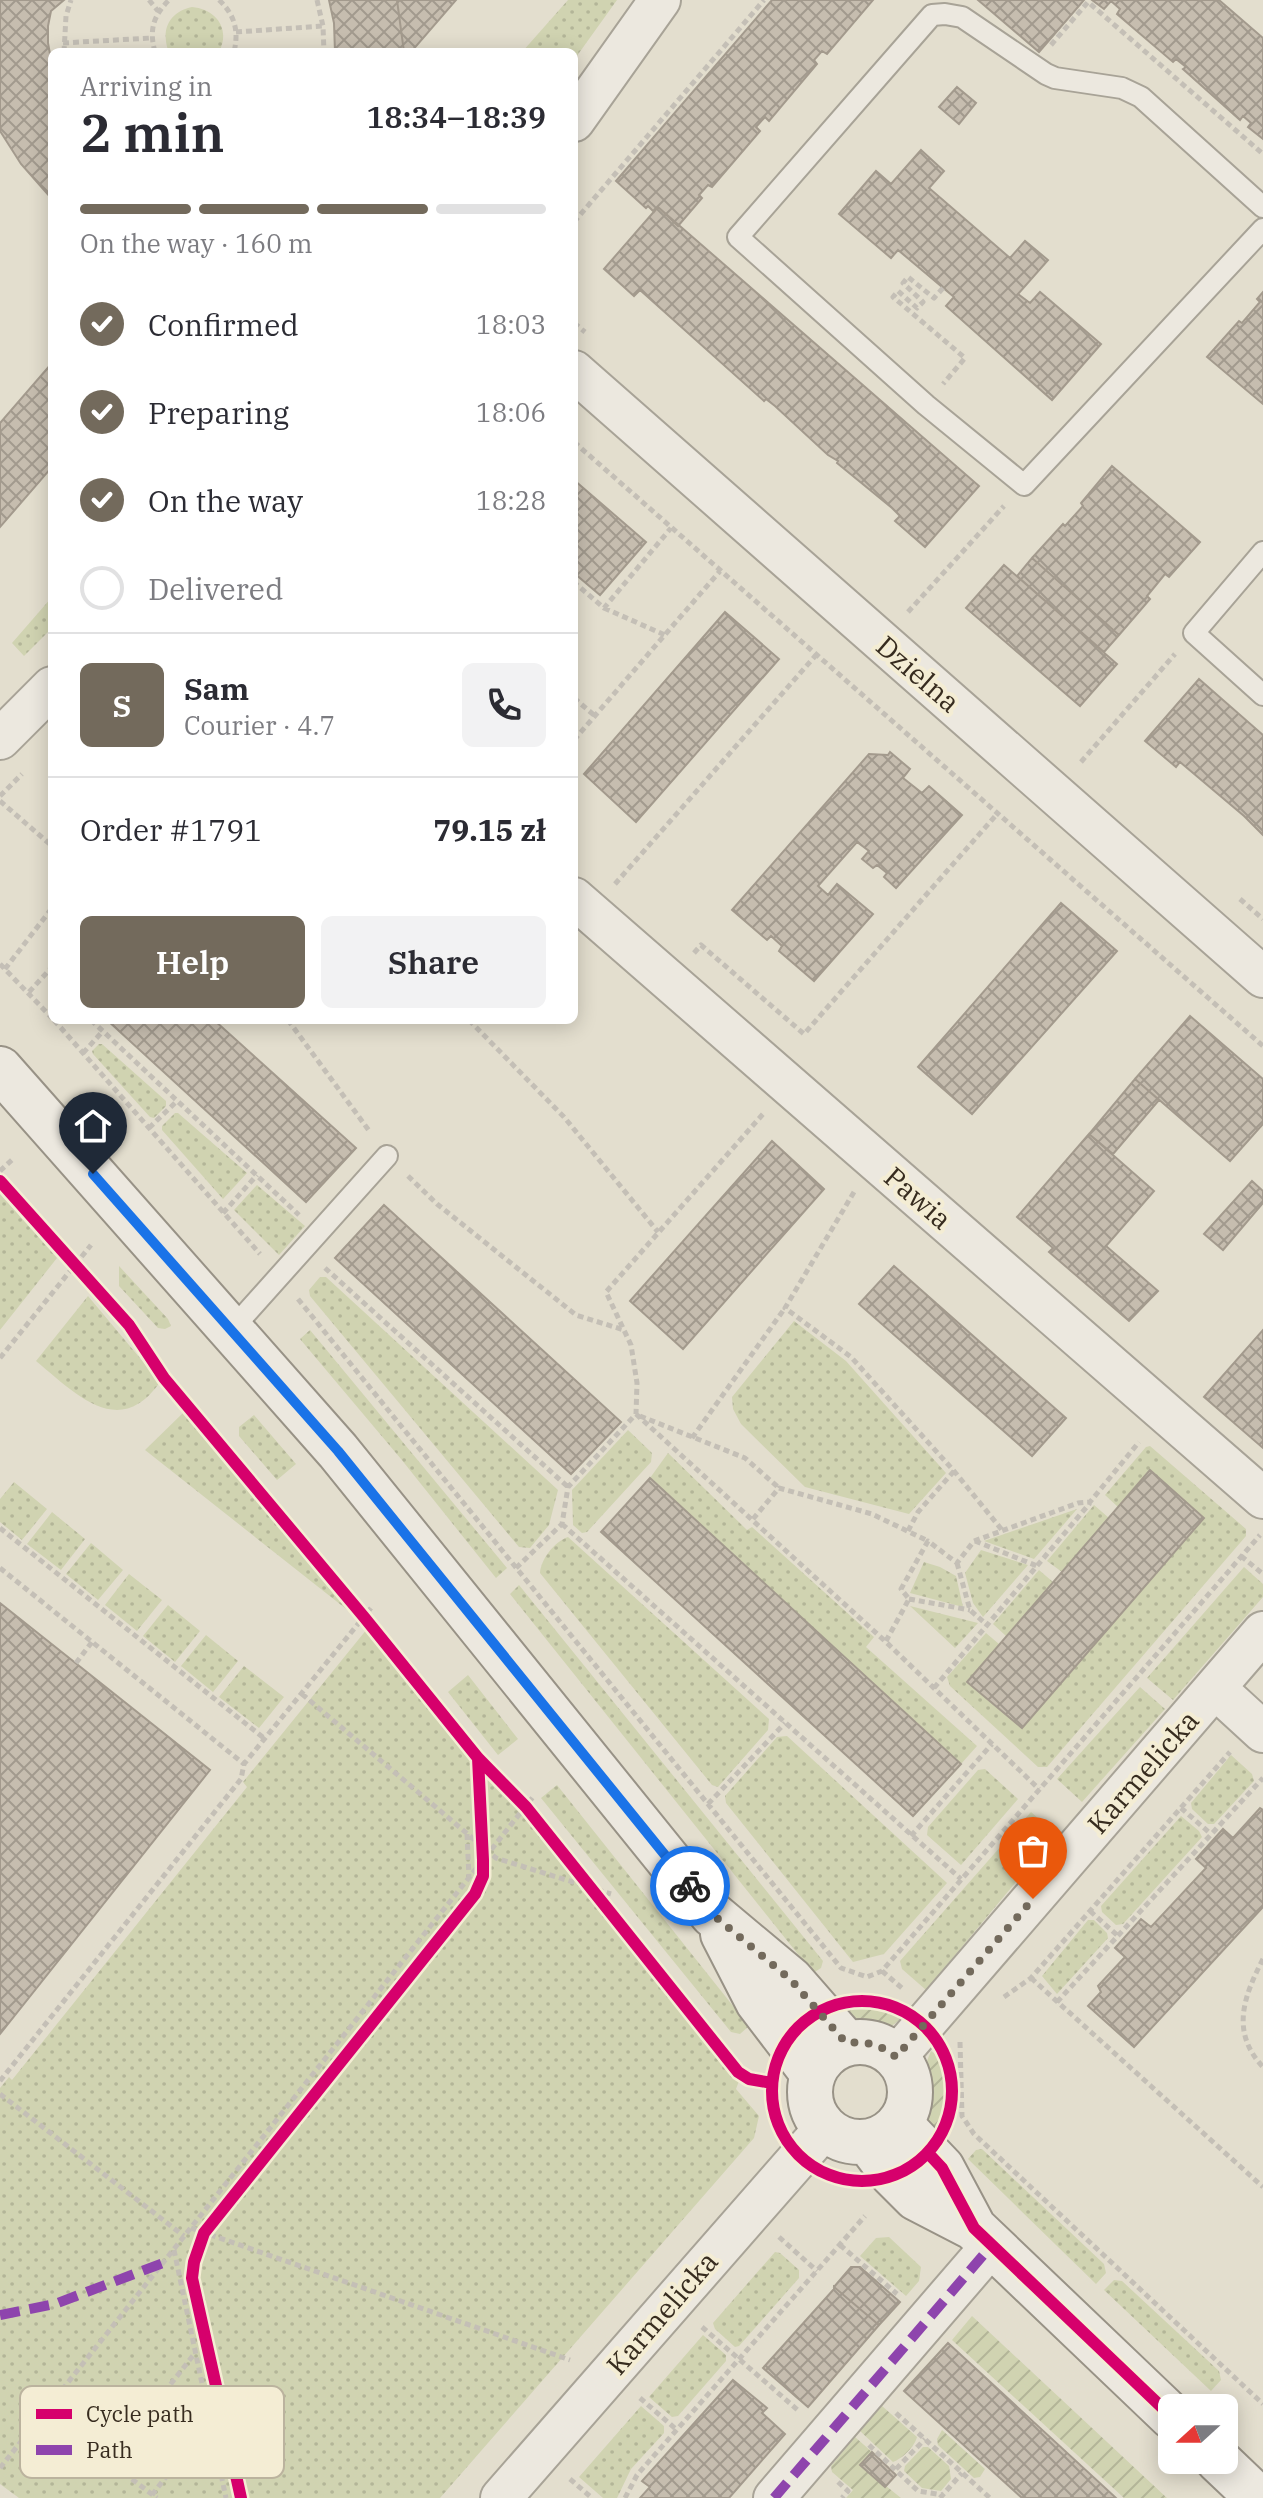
<!DOCTYPE html>
<html lang="en">
<head>
<meta charset="utf-8">
<style>
  :root { --surface:#fff; --page:#f2f2f3; --text:#2b2b33; --muted:#7c7c81; --line:#e1e1e2; --accent:#736a5c }
  body { margin:0; font-family:"IBM Plex Serif",serif; background:var(--page); color:var(--text); height:100vh; display:flex; flex-direction:column; font-size:30px; white-space:nowrap }
  * { box-sizing:border-box; margin:0 }
  p { font-size:26px; color:var(--muted) }
  .icon { flex:none; width:44px; height:44px; fill:none; stroke:currentColor; stroke-width:2; stroke-linecap:round; stroke-linejoin:round }
  .map { position:relative; flex:1; overflow:hidden }
  .sheet { position:absolute; left:48px; top:48px; width:530px; height:976px; display:flex; flex-direction:column; background:var(--surface); border-radius:12px; box-shadow:0 4px 20px #0003 }
  .sheet>* { flex:none }
  .needle { width:52px; rotate:249deg }
  .controls { position:absolute; left:1158px; top:2394px; display:grid; gap:16px }
  .controls a { display:grid; place-items:center; width:80px; height:80px; border-radius:12px; background:var(--surface); box-shadow:0 4px 20px #0003; font-size:40px }
  .pin { position:absolute; display:grid; place-items:center; width:68px; height:68px; color:#fff; margin:-82px -34px; border-radius:50% 50% 50% 0; rotate:-45deg; box-shadow:0 0 8px #0007 }
  .pin .icon { rotate:45deg }
  .courier { position:absolute; display:grid; place-items:center; width:80px; height:80px; margin:-40px; border:6px solid #1a73e8; border-radius:50%; background:#fff; color:#222; box-shadow:0 2px 10px #0007 }
  .headline em { font-style:normal; font-weight:600 }
  .headline div { display:flex; flex-direction:column-reverse }
  .headline { display:flex; align-items:center; justify-content:space-between; height:136px; padding:0 32px }
  h1 { font-size:52px; font-weight:600; line-height:60px }
  .bar { display:grid; grid-template-columns:repeat(4,1fr); gap:12px 8px; align-content:center; height:96px; padding:0 32px }
  .bar i { height:10px; border-radius:6px; background:var(--line) }
  .bar .on { background:var(--accent) }
  .bar p { grid-column:span 4 }
  .line { display:flex; align-items:center; gap:20px; padding:0 32px; border-top:2px solid var(--line) }
  .line div { flex:1 }
  .round { display:grid; place-items:center; flex:none; width:84px; height:84px; border-radius:12px; background:var(--page) }
  ol { padding:0 32px; list-style:none }
  li { display:flex; align-items:center; gap:24px; height:88px }
  li p { margin-inline-start:auto }
  li .icon { padding:8px; border-radius:50%; background:var(--accent); color:#fff; stroke-width:4 }
  li:last-child { color:var(--muted) }
  li i { width:44px; height:44px; border:4px solid var(--line); border-radius:50% }
  .primary-button { display:flex; gap:16px; margin-top:auto; padding:16px 32px }
  .primary-button a { flex:1; height:92px; border-radius:12px; background:var(--accent); color:#fff; font-size:32px; font-weight:600; line-height:92px; text-align:center }
  .primary-button a+a { background:var(--page); color:var(--text) }
  .map>svg:first-child { display:block }
  .grass { fill:url(#grass-dots) }
  .garden { fill:url(#garden-furrows) }
  .building { fill:url(#building-cross-hatch); stroke:#a39a8d; stroke-width:2 }
  .lines { fill:none; stroke-linecap:round; stroke-linejoin:round }
  .lane-casing { stroke:#a8a397; stroke-width:24 }
  .street-casing { stroke:#a8a397; stroke-width:44 }
  .secondary-casing { stroke:#989286; stroke-width:48 }
  .path { stroke:#c4bfb6; stroke-width:5; stroke-dasharray:6 4; stroke-linecap:butt }
  .lane { stroke:#ece8df; stroke-width:20 }
  .street { stroke:#ece8df; stroke-width:40 }
  .secondary { stroke:#ece8df; stroke-width:44 }
  .quiet { stroke:#8e44ad; stroke-width:10; stroke-dasharray:20 10; stroke-linecap:butt }
  .cycleway-casing { stroke:#f4edd4; stroke-width:17 }
  .cycleway { stroke:#d6006c; stroke-width:12 }
  .done { stroke:#736a5c; stroke-width:8; stroke-dasharray:0 14.4 }
  .route { stroke:#1a73e8; stroke-width:10 }
  .labels { text-anchor:middle; stroke-width:8; stroke-linejoin:round; paint-order:stroke }
  .street-label { font-size:28px; fill:#372c1f; stroke:#f4edd4 }
  .key { fill:#f4edd4; stroke:#bbb39e; stroke-width:2 }
  .key-label { font-size:22px; fill:#372c1f }
</style>
</head>
<body>
<div class="map">
<svg width="1263" height="2498" viewBox="0 0 1263 2498">
  <defs>
    <pattern id="grass-dots" width="8" height="8" patternUnits="userSpaceOnUse" patternTransform="scale(2)"><rect width="8" height="8" fill="#d0d3b1"/><path d="M2 2h.1M6 6h.1" fill="none" stroke="#b3b598" stroke-width="1.8" stroke-linecap="round"/></pattern>
    <pattern id="garden-furrows" width="10" height="10" patternUnits="userSpaceOnUse" patternTransform="scale(2)"><rect width="10" height="10" fill="#d0d3b1"/><path d="M-1 1l2-2M0 10L10 0M9 11l2-2" fill="none" stroke="#b3b598"/></pattern>
    <pattern id="building-cross-hatch" width="8" height="8" patternUnits="userSpaceOnUse" patternTransform="scale(2)"><rect width="8" height="8" fill="#c6bdaf"/><path d="M0 0l8 8M0 8l8-8" fill="none" stroke="#a29a8e"/></pattern>
  </defs>
  <rect width="100%" height="100%" fill="#e3dece"/>
  <path class="grass" d="M568,0H617L574,60V52H522Z
    M192,7C216,9 231,29 219,52L168,50C161,28 170,12 192,7Z
    M52,597V628L24,656L12,643Z
    M99,1044H102L166,1101V1106L154,1118L150,1117L93,1054L92,1051Z
    M175,1113H178L247,1173L223,1199L162,1130V1126Z
    M257,1185L305,1226L279,1255L234,1210Z
    M0,1194L57,1258L0,1330Z
    M119,1266L168,1319L171,1326L165,1329L158,1328L119,1286Z
    M320,1277H326L558,1490L549,1525L530,1548L519,1547L310,1296L309,1290Z
    M88,1296L160,1382C119,1441 75,1393 36,1361Z
    M794,1321L846,1361L946,1473L909,1514L805,1487L741,1424L733,1409L732,1397Z
    M310,1330L507,1568L496,1578L401,1459L300,1339Z
    M185,1411L352,1610L350,1612L145,1450Z
    M254,1415L296,1464L277,1480L239,1436V1427Z
    M628,1430L652,1453L651,1462L587,1532L582,1533L573,1525L572,1490Z
    M1150,1446L1246,1529V1536L1047,1767H1038L950,1686L947,1677L986,1633L999,1644L967,1682L1021,1727L1204,1518L1150,1471L1118,1507L1105,1495L1146,1447Z
    M668,1453L747,1530L752,1527L874,1637L866,1647L977,1746L961,1764L650,1478Z
    M14,1482L47,1509L22,1540L0,1522V1499Z
    M1094,1505L1109,1518L1062,1572L1047,1561Z
    M1077,1509L1034,1559L984,1541Z
    M52,1512L85,1539L61,1570L27,1544Z
    M568,1537L769,1719L768,1730L718,1787L712,1785L540,1573C541,1559 554,1542 568,1537Z
    M91,1543L123,1570L98,1600L66,1574Z
    M981,1550L1028,1565L983,1617L973,1603L965,1573Z
    M924,1562L940,1567L956,1576L963,1607L910,1593Z
    M1244,1567L1263,1584V1597L1173,1700L1147,1678Z
    M1039,1570L1053,1582L1006,1636L993,1624Z
    M129,1574L162,1600L137,1631L105,1605Z
    M519,1585L823,1961L821,1968L813,1973L510,1594Z
    M168,1605L200,1631L175,1662L143,1636Z
    M910,1606L978,1623L955,1648Z
    M367,1629L466,1754L526,1817L739,2081L736,2089L759,2116L754,2138L440,2498H19L0,2484V2088L9,2077L12,2080L247,1787L243,1782Z
    M206,1635L238,1661L213,1692L181,1666Z
    M244,1666L284,1697L259,1728L219,1697Z
    M468,1675L518,1739L498,1755L448,1692Z
    M1140,1687L1165,1709L1082,1802L1057,1779Z
    M787,1736L947,1883L884,1954L853,1962L726,1803L725,1796L777,1737Z
    M1231,1755L1252,1774L1254,1781L1214,1824H1208L1192,1809L1191,1803Z
    M985,1769L1018,1799L961,1865L927,1835L928,1827L978,1770Z
    M557,1785L749,2026L740,2034L731,2032L541,1798Z
    M1031,1812L1056,1834L926,1990L902,1969L900,1961Z
    M1181,1816L1199,1831L1202,1837L1123,1924L1116,1925L1102,1912L1101,1906Z
    M1088,1920H1094L1107,1933L1108,1938L1057,1994L1042,1976Z
    M982,2149L1104,2264L1106,2273L1096,2284L968,2159L976,2150Z
    M889,2237L921,2267L919,2281L906,2296L860,2256L876,2238Z
    M775,2252L780,2253L799,2270V2278L739,2346L735,2347L715,2329L713,2323Z
    M1114,2280L1122,2281L1219,2371L1221,2380L1211,2391L1104,2290Z
    M703,2335L726,2355V2361L678,2416L672,2417L649,2397Z
    M641,2406L664,2426V2433L631,2469L617,2498H603L579,2477Z"/>
  <path class="garden" d="M844,2008L888,2011L901,2018C887,2033 875,2031 857,2026Z
    M931,2051C960,2067 942,2117 931,2140L921,2121L925,2101V2066Z
    M972,2316L1167,2498H1124L952,2340Z
    M882,2406L917,2437C915,2446 902,2459 893,2462L860,2431Z
    M942,2430L985,2469L980,2477L974,2478L938,2445L937,2439Z
    M855,2437L872,2452L860,2465L901,2498H846L853,2490L832,2472L831,2466Z
    M923,2447H928L949,2466L951,2479L941,2491L922,2488L904,2471L905,2466Z"/>
  <path class="building" d="M0,0H64L51,11L48,26V43L52,65V199L21,164L0,131Z
    M329,0H397L404,52H335L334,23Z
    M397,0H456L411,52H404Z
    M772,0H873L827,54L822,51L814,60L817,64L769,121L765,117L756,127L760,131L712,187L708,185L699,195L702,198L678,226L658,207L654,212L648,206L646,208L616,181Z
    M978,0H1084L1039,52Z
    M1092,0H1219L1263,38V139L1248,127L1251,123L1243,116L1240,120L1183,69L1186,67L1176,59L1173,62L1117,14L1120,9L1111,1L1104,9Z
    M957,87L976,103L959,124L939,107Z
    M921,150L944,171L929,188L1010,258L1025,241L1048,260L1018,294L1030,303L1040,292L1101,344L1052,400L946,306L954,297L898,250L891,258L839,214L876,171L891,184Z
    M658,207L979,486L925,547L895,521L900,516L892,508L837,463L838,461L828,455L775,406L766,399L764,401L640,290L634,296L604,269Z
    M1263,292V404L1207,357L1239,321L1242,323L1260,302L1257,299Z
    M52,363V467L0,527V423Z
    M1112,466L1200,542L1169,577L1165,574L1147,596L1150,599L1119,635L1032,558L1063,524L1065,526L1083,506L1081,503Z
    M574,480L646,542L600,595L574,573Z
    M1032,558L1119,635L1104,652L1017,576Z
    M1004,565L1117,664L1080,706L966,608Z
    M725,612L779,659L636,822L584,774Z
    M1199,679L1263,735V835L1244,816L1180,762L1176,767L1145,741Z
    M890,752L910,769L903,778L922,793L929,786L962,815L896,888L884,877L887,873L877,865L873,868L862,859L869,851L857,842L818,886L828,895L837,884L873,914L814,981L779,951L782,946L771,936L767,940L732,910L869,754L888,755Z
    M1061,903L1117,951L972,1114L918,1067Z
    M1190,1016L1263,1079V1124L1230,1161L1135,1079Z
    M107,1020H214L356,1148L306,1202Z
    M1135,1079L1159,1100L1113,1154L1089,1134Z
    M1089,1134L1154,1191L1106,1246L1158,1291L1129,1321L1049,1252L1053,1248L1017,1217Z
    M772,1141L824,1189L683,1349L630,1301Z
    M1252,1181L1263,1191V1203L1223,1250L1204,1234Z
    M384,1205L621,1422L571,1474L335,1258Z
    M894,1266L1066,1418L1032,1456L859,1304Z
    M1263,1330V1448L1204,1397Z
    M1150,1470L1204,1518L1022,1728L967,1682Z
    M650,1478L961,1764L913,1816L601,1532Z
    M0,1603L210,1770L0,2034Z
    M1260,1808L1263,1810V1907L1134,2047L1088,2006L1101,1992L1098,1986L1125,1957L1115,1948L1141,1919L1151,1927L1206,1868L1196,1859L1223,1829L1233,1838Z
    M851,2267H860L900,2302L879,2325L834,2287Z
    M834,2287L879,2325L808,2407L763,2368L834,2289Z
    M948,2343L1116,2498H1022L904,2391Z
    M733,2380L767,2408L762,2413L785,2434L729,2498H640L650,2487L642,2481Z
    M872,2452L896,2475L885,2487L860,2465Z"/>
  <g class="lines">
    <g class="lane-casing">
      <path id="lane" d="M1263,207L1141,97L1122,88L1055,78L1046,74L962,17L945,14L932,15L738,237L926,405L1024,485L1263,229
        M1263,552L1194,633L1263,695
        M232,1329L387,1156"/>
    </g>
    <g class="street-casing">
      <path id="street" d="M574,121L660,0
        M574,371L1263,977
        M0,739L52,687
        M574,898L1263,1498
        M1215,1688L1263,1732
        M896,2057L1263,1632
        M501,2498L825,2128
        M774,2498L992,2245"/>
    </g>
    <g class="secondary-casing">
      <path id="secondary" d="M0,1069L338,1451L712,1914L791,1980L846,2043
        M723,1934L758,2002L813,2074
        M810 2092a50 50 0 1 1 100 0a50 50 0 1 1-100 0Z
        M900,2124L942,2168L974,2228L1172,2417
        M869,2143L893,2175L916,2198L974,2228
        M1218,2460L1258,2498"/>
    </g>
    <path class="path" d="M149,0L158,11
      M219,0C235,15 239,31 234,52
      M317,0L323,26L324,52
      M236,32L323,26
      M63,43L151,38
      M1051,45L1088,2L1263,154
      M64,52L66,16L71,0
      M155,52C149,30 153,16 169,0
      M574,222L764,0
      M943,288L934,298L908,277L903,283L923,302L917,308L898,291L893,297L965,358L943,384
      M574,323L585,332
      M574,442L1263,1046
      M574,587L576,584L604,608L671,528
      M604,608L665,635
      M908,612L1004,506
      M574,698L595,716
      M574,740L720,571
      M1081,762L1175,654
      M0,796L22,774
      M0,801L52,846
      M615,884L816,655
      M1240,899L1263,919
      M694,953L701,945L804,1034L997,814
      M0,964L52,1018
      M5,969L52,908
      M29,992L52,967
      M54,1020L260,1254
      M91,1020L299,1215
      M288,1020L370,1132
      M469,1020L564,1117L658,1232
      M83,1053L103,1031
      M149,1128L177,1101
      M0,1171L14,1158
      M408,1176L437,1204L576,1315L624,1330
      M854,1192L785,1308L851,1357L954,1471L1002,1530
      M223,1213L257,1175
      M325,1268L568,1487
      M298,1299L841,1968L867,1977L882,1971L1260,1535
      M0,1358L91,1245
      M636,1414L886,1642L1039,1789
      M640,1416L745,1458L779,1488
      M692,1438L785,1308
      M753,1519L779,1488L872,1514L928,1541
      M562,1524L961,1879
      M0,1528L265,1739
      M908,1531L918,1512L954,1471
      M975,1541L1037,1566
      M1241,1556L1263,1574
      M957,1563L970,1610L987,1625
      M0,1568L244,1764
      M516,1568L562,1524L568,1487L636,1414L637,1383L631,1345L606,1292L763,1114
      M909,1599L970,1610
      M886,1641L909,1599L901,1589L928,1541L957,1563L974,1541L1078,1503L1090,1502L1139,1442
      M76,1663L92,1642
      M934,1688L1090,1503
      M302,1694L496,1858L611,1894
      M708,1804L785,1723
      M1181,1808L1211,1834
      M467,1834L469,1878
      M911,1836L992,1744
      M1090,1911L1118,1936
      M1263,1959C1244,1996 1230,2032 1263,2067
      M882,1971L903,1989
      M1031,1978L1263,2187
      M1004,1997L1031,1978L1230,1752
      M1057,2002L1263,1778
      M960,2042L962,2116L974,2134L1263,2404
      M0,2081L241,1779L244,1764L371,1608
      M0,2094L184,2236
      M191,2228L570,2360
      M779,2237L817,2271
      M840,2245L897,2294
      M174,2250L226,2498
      M702,2327L800,2412
      M640,2398L677,2430
      M44,2413L157,2498
      M896,2413L990,2498
      M869,2445L918,2491L943,2495
      M109,2463L195,2353
      M0,2468L533,1797
      M896,2469L925,2439
      M570,2479L592,2498
      M838,2482L848,2491L842,2498
      M152,2495L210,2420
      M625,2498L637,2475L865,2216
      M940,2498L962,2473"/>
    <use href="#lane" class="lane"/>
    <use href="#street" class="street"/>
    <use href="#secondary" class="secondary"/>
    <path class="quiet" d="M0,2315L55,2304L163,2263
      M774,2498L992,2245"/>
    <g class="cycleway-casing">
      <path id="cycleway" d="M0,1181L129,1325L164,1378L364,1617L478,1758L526,1807L738,2072L749,2079L772,2083
        M772 2091a90 90 0 1 1 180 0a90 90 0 1 1-180 0Z
        M928,2153L942,2168L974,2228L1172,2417
        M241,2498L192,2278L194,2262L204,2233L475,1894L483,1876V1860L478,1758"/>
    </g>
    <use href="#cycleway" class="cycleway"/>
  </g>
  <g class="lines">
    <path class="done" d="M690,1886L712,1914L791,1980L846,2043C866,2041 880,2044 896,2057L1033,1899"/>
    <path class="route" d="M93,1174L338,1451L690,1886"/>
  </g>
  <g class="labels">
    <g class="street-label">
      <text transform="translate(918 674) rotate(41)" y="10">Dzielna</text>
      <text transform="translate(918 1198) rotate(41)" y="10">Pawia</text>
      <text transform="translate(1143 1772) rotate(-49)" y="10">Karmelicka</text>
      <text transform="translate(662 2313) rotate(-49)" y="10">Karmelicka</text>
    </g>
  </g>
  <rect x="20" y="2386" width="264" height="92" rx="12" class="key"/>
  <rect x="36" y="2409" width="36" height="10" fill="#d6006c"/>
  <rect x="36" y="2445" width="36" height="10" fill="#8e44ad"/>
  <g class="key-label">
    <text x="86" y="2422">Cycle path</text>
    <text x="86" y="2458">Path</text>
  </g>
</svg>
<div class="controls">
<a><svg class="needle" viewBox="-14 -14 28 28"><path d="M0-13l5 13h-10z" fill="#e53935"/><path d="M0 13l5-13h-10z" fill="#7c7c81"/></svg></a>
</div>
<div class="pin" style="left:1033px;top:1899px;background:#ea580c"><svg class="icon" aria-label="bag" viewBox="0 0 24 24"><path d="M5 8h14l-1 12H6zM9 8a3 3 0 0 1 6 0"/></svg></div>
<div class="pin" style="left:93px;top:1174px;background:#1f2937"><svg class="icon" aria-label="home" viewBox="0 0 24 24"><path d="M3 11l9-7 9 7M6 9v11h12V9"/></svg></div>
<div class="courier" style="left:690px;top:1886px"><svg class="icon" aria-label="bike" viewBox="0 0 24 24"><circle cx="6" cy="16" r="4"/><circle cx="18" cy="16" r="4"/><path d="M6 16l4-8h5l3 8M10 8l3 8H6M13 5h3"/></svg></div>
<section class="sheet">
<div class="headline"><div><h1>2 min</h1><p>Arriving in</p></div><em>18:34–18:39</em></div>
<div class="bar"><i class="on"></i><i class="on"></i><i class="on"></i><i></i><p>On the way · 160 m</p></div>
<ol>
<li><svg class="icon" aria-label="check" viewBox="0 0 24 24"><path d="M5 12l5 5 9-10"/></svg>Confirmed<p>18:03</p></li>
<li><svg class="icon" aria-label="check" viewBox="0 0 24 24"><path d="M5 12l5 5 9-10"/></svg>Preparing<p>18:06</p></li>
<li><svg class="icon" aria-label="check" viewBox="0 0 24 24"><path d="M5 12l5 5 9-10"/></svg>On the way<p>18:28</p></li>
<li><i></i>Delivered</li>
</ol>
<div class="line" style="height:144px"><b class="round" style="background:var(--accent);color:#fff">S</b><div><b>Sam</b><p>Courier · 4.7</p></div><a class="round"><svg class="icon" aria-label="phone" viewBox="0 0 24 24"><path d="M5 4h4l2 5-3 2q2 4 5 5l2-3 5 2v4C11 20 4 13 5 4z"/></svg></a></div>
<div class="line" style="height:104px"><div>Order #1791</div><b>79.15 zł</b></div>
<div class="primary-button"><a>Help</a><a>Share</a></div>
</section>
</div>
</body>
</html>
